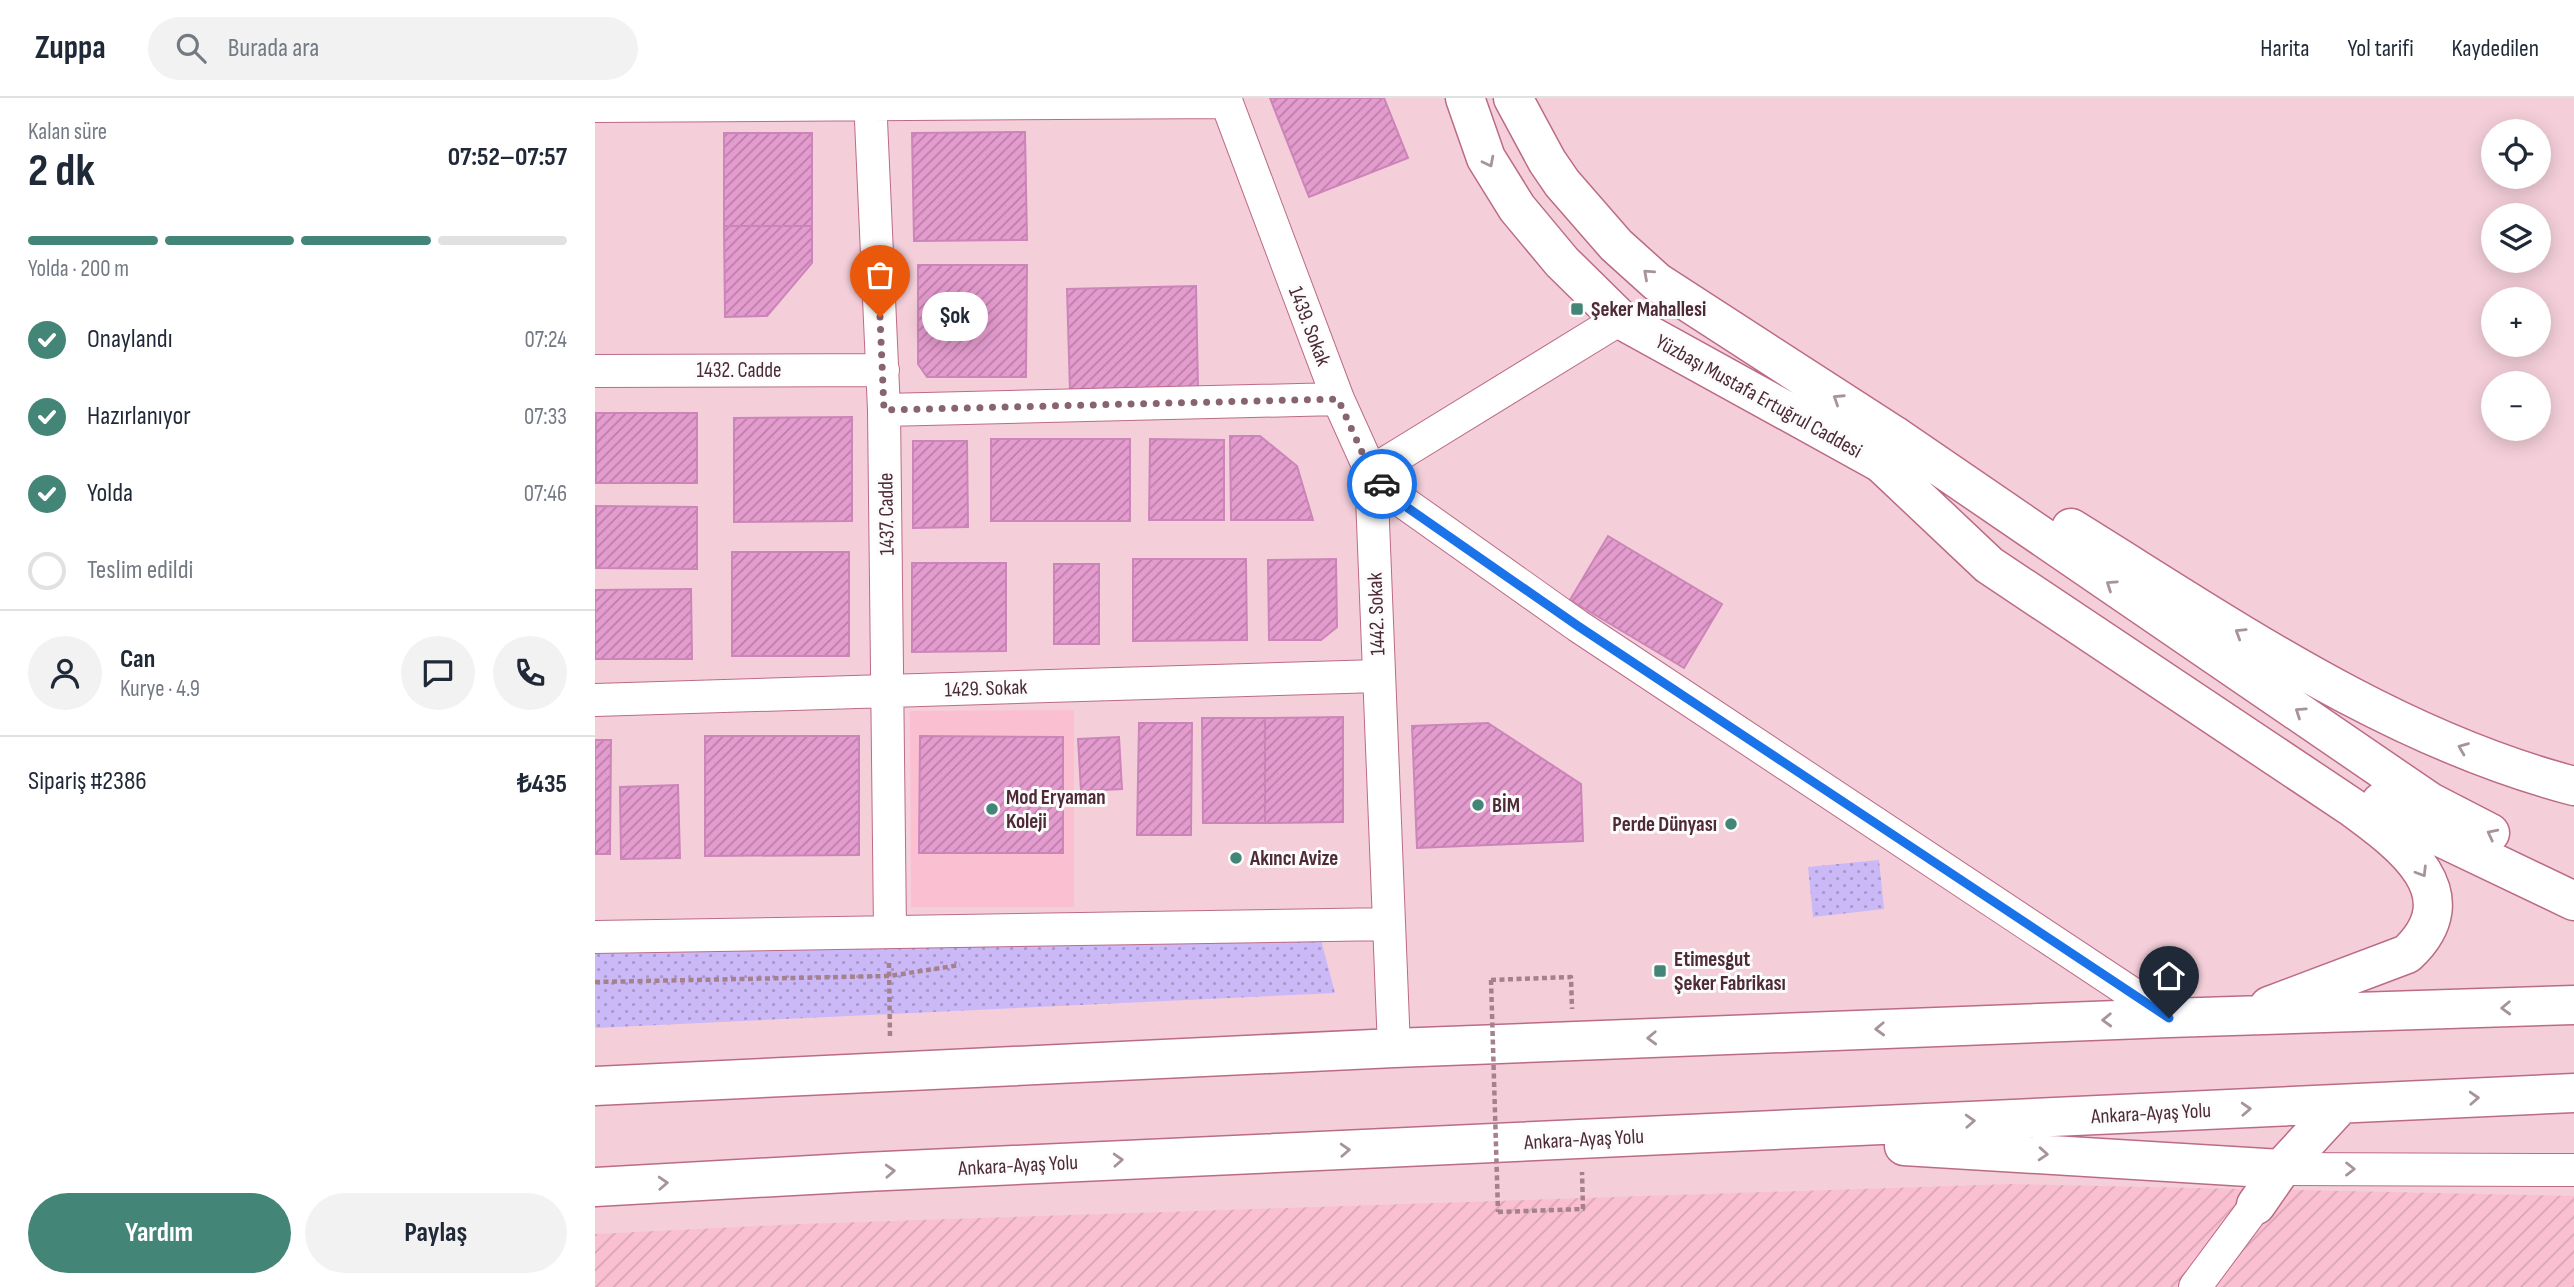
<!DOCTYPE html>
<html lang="tr">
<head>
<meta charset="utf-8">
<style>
  :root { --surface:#fff; --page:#f2f2f3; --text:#1f2937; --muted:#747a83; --line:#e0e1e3; --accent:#438678 }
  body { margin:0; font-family:"Sofia Sans Condensed",sans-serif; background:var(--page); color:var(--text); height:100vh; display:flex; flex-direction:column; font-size:26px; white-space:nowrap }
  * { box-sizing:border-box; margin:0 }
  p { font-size:23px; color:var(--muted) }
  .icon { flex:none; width:38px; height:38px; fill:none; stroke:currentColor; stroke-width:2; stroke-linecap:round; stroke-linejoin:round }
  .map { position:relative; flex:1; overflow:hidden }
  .drawer { display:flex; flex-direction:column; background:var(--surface); width:595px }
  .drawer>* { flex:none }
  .tools { position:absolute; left:1886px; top:21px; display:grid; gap:14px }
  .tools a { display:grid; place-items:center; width:70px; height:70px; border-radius:50%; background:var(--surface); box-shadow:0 4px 18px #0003; font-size:35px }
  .pin { position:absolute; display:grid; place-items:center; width:60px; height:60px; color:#fff; margin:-72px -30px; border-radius:50% 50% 50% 0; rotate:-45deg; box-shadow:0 0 7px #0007 }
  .pin .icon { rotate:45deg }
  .courier { position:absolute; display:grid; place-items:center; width:70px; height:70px; margin:-35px; border:5px solid #1a73e8; border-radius:50%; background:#fff; color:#222; box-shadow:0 2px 9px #0007 }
  .bubble { position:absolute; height:49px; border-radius:24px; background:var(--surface); box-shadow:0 4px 18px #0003; font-size:23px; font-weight:700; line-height:49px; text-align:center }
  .overview em { font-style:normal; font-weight:700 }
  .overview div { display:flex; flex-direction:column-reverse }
  .overview { display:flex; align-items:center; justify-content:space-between; height:119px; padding:0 28px }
  h1 { font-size:46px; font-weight:700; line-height:52px }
  .bar { display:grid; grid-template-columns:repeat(4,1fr); gap:10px 7px; align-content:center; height:84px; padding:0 28px }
  .bar i { height:9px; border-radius:5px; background:var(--line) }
  .bar .on { background:var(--accent) }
  .bar p { grid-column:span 4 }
  .line { display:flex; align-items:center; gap:18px; padding:0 28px; border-top:2px solid var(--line) }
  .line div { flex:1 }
  .round { display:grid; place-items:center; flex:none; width:74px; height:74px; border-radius:37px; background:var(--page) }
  ol { padding:0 28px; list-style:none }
  li { display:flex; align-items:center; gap:21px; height:77px }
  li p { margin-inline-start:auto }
  li .icon { padding:7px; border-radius:50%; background:var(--accent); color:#fff; stroke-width:4 }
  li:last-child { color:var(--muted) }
  li i { width:38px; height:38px; border:4px solid var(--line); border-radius:50% }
  .button { display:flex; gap:14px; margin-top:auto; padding:14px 28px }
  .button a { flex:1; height:80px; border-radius:42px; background:var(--accent); color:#fff; font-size:28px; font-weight:700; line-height:80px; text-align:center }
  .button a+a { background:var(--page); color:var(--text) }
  header { display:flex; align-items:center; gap:42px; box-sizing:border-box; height:98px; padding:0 35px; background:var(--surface); border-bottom:2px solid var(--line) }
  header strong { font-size:33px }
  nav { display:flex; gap:38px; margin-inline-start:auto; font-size:24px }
  .search { width:490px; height:63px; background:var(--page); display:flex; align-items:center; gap:18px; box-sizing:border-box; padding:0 24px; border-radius:38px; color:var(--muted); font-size:26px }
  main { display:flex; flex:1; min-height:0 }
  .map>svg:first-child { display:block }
  .built { fill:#fac0d2 }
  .industrial { fill:url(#industrial-furrows) }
  .grass { fill:url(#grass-dots) }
  .building { fill:url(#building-hatch); stroke:#cc85b8; stroke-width:2 }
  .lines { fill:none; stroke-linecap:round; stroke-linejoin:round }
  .minor-casing { stroke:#bc6b87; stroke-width:34 }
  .major-casing { stroke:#bc6b87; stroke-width:41 }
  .highway-casing { stroke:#bc6b87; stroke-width:41 }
  .path { stroke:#a5818d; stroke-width:4.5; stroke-dasharray:5 3.5; stroke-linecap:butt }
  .minor { stroke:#fff; stroke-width:32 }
  .major { stroke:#fff; stroke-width:38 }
  .highway { stroke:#fff; stroke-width:38 }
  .path-bridge { stroke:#a5818d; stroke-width:4.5; stroke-dasharray:5 3.5; stroke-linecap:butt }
  .oneway { stroke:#a6949a }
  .done { stroke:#87646f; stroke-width:7; stroke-dasharray:0 12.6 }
  .route { stroke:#1a73e8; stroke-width:9 }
  .poi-dot { fill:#438678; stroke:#fcfcfc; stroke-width:2.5 }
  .labels { text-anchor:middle; stroke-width:6; stroke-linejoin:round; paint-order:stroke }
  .poi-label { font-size:21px; font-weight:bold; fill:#4d2a36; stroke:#fcfcfc; text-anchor:start }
  .street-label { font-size:21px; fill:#4d2a36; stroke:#fcfcfc }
</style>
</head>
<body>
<header>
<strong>Zuppa</strong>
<div class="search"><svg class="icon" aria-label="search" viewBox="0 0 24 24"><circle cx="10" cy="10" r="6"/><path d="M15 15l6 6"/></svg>Burada ara</div>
<nav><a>Harita</a><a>Yol tarifi</a><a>Kaydedilen</a></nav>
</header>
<main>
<section class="drawer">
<div class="overview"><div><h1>2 dk</h1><p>Kalan süre</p></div><em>07:52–07:57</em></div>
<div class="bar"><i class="on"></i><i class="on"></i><i class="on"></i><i></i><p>Yolda · 200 m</p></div>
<ol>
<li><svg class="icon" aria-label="check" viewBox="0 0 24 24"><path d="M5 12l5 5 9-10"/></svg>Onaylandı<p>07:24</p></li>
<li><svg class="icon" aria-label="check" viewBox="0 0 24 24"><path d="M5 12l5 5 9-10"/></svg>Hazırlanıyor<p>07:33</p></li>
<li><svg class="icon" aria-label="check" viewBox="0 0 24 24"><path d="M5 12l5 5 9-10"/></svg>Yolda<p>07:46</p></li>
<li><i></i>Teslim edildi</li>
</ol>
<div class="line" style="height:126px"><a class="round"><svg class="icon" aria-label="person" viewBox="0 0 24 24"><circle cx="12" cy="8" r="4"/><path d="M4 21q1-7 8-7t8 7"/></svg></a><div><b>Can</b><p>Kurye · 4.9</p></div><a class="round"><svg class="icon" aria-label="chat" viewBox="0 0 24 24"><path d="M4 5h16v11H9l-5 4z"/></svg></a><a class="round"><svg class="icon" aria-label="phone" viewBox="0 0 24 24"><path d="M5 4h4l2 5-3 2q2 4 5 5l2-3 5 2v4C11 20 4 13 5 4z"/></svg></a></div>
<div class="line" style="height:91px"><div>Sipariş #2386</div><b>₺435</b></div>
<div class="button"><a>Yardım</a><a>Paylaş</a></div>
</section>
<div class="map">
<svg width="1979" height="1189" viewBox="0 0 1979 1189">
  <defs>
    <pattern id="industrial-furrows" width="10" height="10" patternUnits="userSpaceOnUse" patternTransform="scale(1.75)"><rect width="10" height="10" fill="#fac0d2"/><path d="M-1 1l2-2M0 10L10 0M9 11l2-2" fill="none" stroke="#d8a5b5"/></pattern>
    <pattern id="grass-dots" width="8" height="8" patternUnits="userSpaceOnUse" patternTransform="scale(1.75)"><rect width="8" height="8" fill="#cbb8f6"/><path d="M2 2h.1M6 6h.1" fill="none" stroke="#a796c8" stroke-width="1.8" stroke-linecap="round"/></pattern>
    <pattern id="building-hatch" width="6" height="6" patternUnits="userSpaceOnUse" patternTransform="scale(1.75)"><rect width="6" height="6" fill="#e49bce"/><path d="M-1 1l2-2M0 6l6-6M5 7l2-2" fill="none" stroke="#bb7fa8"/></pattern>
  </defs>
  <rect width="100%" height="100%" fill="#f4cfda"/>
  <path class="built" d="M479,612V809H316L315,613Z"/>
  <path class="industrial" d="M1415,1086L1979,1098V1189H0V1136L205,1126Z"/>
  <path class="grass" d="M1284,762L1289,811L1218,819L1213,769Z
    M726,842L740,895L0,930V856Z"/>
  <path class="building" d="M675,0H789L813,60L714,99Z
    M430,34L432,142L319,143L317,35Z
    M129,35H217V128H129Z
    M129,128H217V165L172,218L130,219Z
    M323,167H432L431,279H332L323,266Z
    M601,188L603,290L475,293L472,191Z
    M1,315H102V385H1Z
    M257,319V423L139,424V320Z
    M635,338H665L702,368L718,422H636Z
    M396,341H535V423H396Z
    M555,341L629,342V422H554Z
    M318,343H372L373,429L318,430Z
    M1,408L102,409V471L1,470Z
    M1013,438L1127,506L1089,570L975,502Z
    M137,454H254V558H137Z
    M538,461H651L652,542L538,543Z
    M741,461L742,529L726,542H674L673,462Z
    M317,465H411V553L317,554Z
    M459,466H504V546H459Z
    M96,491L97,561H0V492Z
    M748,619V724L670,725V620Z
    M607,620H670V725H608Z
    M544,625H597L596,737H542Z
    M893,625L986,686L988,743L822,750L817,628Z
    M110,638H264V757L110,758Z
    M325,638L468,639V755H324Z
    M524,639L527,691L486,693L483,641Z
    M0,642H16L15,756H0Z
    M83,687L85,760L26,761L25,689Z"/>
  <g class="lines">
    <g class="minor-casing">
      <path id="minor" d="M275,0L289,312L295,832
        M630,0L743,301L776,374L794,394L983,528L1574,920
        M0,8L631,4
        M0,273L288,272
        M289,312L743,301
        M0,602L783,578
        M0,839L794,826
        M799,950L776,374L1025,221
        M1686,1071L1979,1072
        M1600,1189L1661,1107"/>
    </g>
    <g class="major-casing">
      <path id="major" d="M870,0L891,60L922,110L967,164L1025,221L1286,365
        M918,0L952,63L967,85L1021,147L1062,184L1300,338"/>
    </g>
    <g class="highway-casing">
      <path id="highway" d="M1300,338L1835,704L1895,735
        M1286,365L1394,467L1758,710C1807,746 1876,796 1812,856L1674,908
        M1476,430C1636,529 1795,640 1979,688
        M1786,704L1822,728L1979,803
        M0,988L799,950L1574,920L1979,907
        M1309,1048L1686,1071
        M0,1089L269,1074L1979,995
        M1661,1107L1686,1071L1746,1006"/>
    </g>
    <path class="path" d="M294,865L295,940
      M896,882L976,879L977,911
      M0,884L294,878L365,867
      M903,1114L988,1111L987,1074"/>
    <use href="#minor" class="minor"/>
    <use href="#major" class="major"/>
    <use href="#highway" class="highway"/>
    <path class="path-bridge" d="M896,882L903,1114"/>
  </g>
  <defs><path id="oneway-chevron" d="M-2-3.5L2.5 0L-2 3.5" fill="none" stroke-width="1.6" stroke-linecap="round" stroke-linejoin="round" transform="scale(1.75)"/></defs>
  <g class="oneway">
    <use href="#oneway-chevron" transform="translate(894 64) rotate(63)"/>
    <use href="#oneway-chevron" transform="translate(1053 176) rotate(-138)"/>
    <use href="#oneway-chevron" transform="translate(1243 301) rotate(-147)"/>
    <use href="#oneway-chevron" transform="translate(1516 487) rotate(-146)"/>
    <use href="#oneway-chevron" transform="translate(1645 535) rotate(-148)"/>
    <use href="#oneway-chevron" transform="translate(1705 614) rotate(-146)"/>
    <use href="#oneway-chevron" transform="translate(1868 650) rotate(-158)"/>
    <use href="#oneway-chevron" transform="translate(1897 736) rotate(-153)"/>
    <use href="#oneway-chevron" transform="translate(1827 774) rotate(58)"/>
    <use href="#oneway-chevron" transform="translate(1911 910) rotate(178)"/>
    <use href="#oneway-chevron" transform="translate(1512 922) rotate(178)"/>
    <use href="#oneway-chevron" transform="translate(1285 931) rotate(178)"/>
    <use href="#oneway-chevron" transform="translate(1057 940) rotate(178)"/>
    <use href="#oneway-chevron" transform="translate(1879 1000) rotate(-3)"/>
    <use href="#oneway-chevron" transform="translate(1651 1011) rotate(-3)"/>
    <use href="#oneway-chevron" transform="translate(1375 1023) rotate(-3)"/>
    <use href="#oneway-chevron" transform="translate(750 1052) rotate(-3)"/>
    <use href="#oneway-chevron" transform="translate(1448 1056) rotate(4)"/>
    <use href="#oneway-chevron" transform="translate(523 1062) rotate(-3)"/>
    <use href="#oneway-chevron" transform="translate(1755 1071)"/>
    <use href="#oneway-chevron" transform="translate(295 1073) rotate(-3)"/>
    <use href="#oneway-chevron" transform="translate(68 1085) rotate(-3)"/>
  </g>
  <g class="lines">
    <path class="done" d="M285,219L289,312L743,301L776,374L787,386"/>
    <path class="route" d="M787,386L813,410L983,528L1574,920"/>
  </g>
  <g class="poi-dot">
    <rect x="975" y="204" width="14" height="14" rx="3.5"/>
    <circle cx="883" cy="707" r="7"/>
    <circle cx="397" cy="711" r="7"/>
    <circle cx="1136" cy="726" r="7"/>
    <circle cx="641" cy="760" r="7"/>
    <rect x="1058" y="866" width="14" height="14" rx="3.5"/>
  </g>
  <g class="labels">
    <g class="poi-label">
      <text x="996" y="218">Şeker Mahallesi</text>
      <text x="411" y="706">Mod Eryaman<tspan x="411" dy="24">Koleji</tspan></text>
      <text x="897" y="714">BİM</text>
      <text x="1122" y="733" text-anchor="end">Perde Dünyası</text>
      <text x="655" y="767">Akıncı Avize</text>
      <text x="1079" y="868">Etimesgut<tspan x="1079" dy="24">Şeker Fabrikası</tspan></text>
    </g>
    <g class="street-label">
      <text transform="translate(715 228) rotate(69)" y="7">1439. Sokak</text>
      <text x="144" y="279">1432. Cadde</text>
      <text transform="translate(1164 298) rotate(29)" y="7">Yüzbaşı Mustafa Ertuğrul Caddesi</text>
      <text transform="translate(291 416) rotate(-91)" y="7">1437. Cadde</text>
      <text transform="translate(781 516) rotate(-92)" y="7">1442. Sokak</text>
      <text transform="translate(391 590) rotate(-2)" y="7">1429. Sokak</text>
      <text transform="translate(1556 1015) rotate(-3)" y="7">Ankara-Ayaş Yolu</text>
      <text transform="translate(989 1041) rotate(-3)" y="7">Ankara-Ayaş Yolu</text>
      <text transform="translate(423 1067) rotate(-3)" y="7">Ankara-Ayaş Yolu</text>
    </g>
  </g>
</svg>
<div class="tools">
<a><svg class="icon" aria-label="locate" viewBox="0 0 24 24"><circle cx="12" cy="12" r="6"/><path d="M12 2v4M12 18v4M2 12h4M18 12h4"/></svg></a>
<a><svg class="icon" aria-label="layers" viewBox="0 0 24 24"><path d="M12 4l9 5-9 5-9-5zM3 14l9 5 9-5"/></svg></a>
<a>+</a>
<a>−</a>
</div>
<div class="pin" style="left:285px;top:219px;background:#ea580c"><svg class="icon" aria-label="bag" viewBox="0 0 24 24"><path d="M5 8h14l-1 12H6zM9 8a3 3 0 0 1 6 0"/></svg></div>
<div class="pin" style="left:1574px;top:920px;background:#1f2937"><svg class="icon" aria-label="home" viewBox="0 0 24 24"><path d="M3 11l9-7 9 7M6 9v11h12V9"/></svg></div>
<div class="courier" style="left:787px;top:386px"><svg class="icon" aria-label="car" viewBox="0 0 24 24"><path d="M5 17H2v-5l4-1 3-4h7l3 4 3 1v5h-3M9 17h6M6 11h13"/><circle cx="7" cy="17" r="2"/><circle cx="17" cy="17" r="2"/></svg></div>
<div class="bubble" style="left:327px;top:194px;width:66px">Şok</div>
</div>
</main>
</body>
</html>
